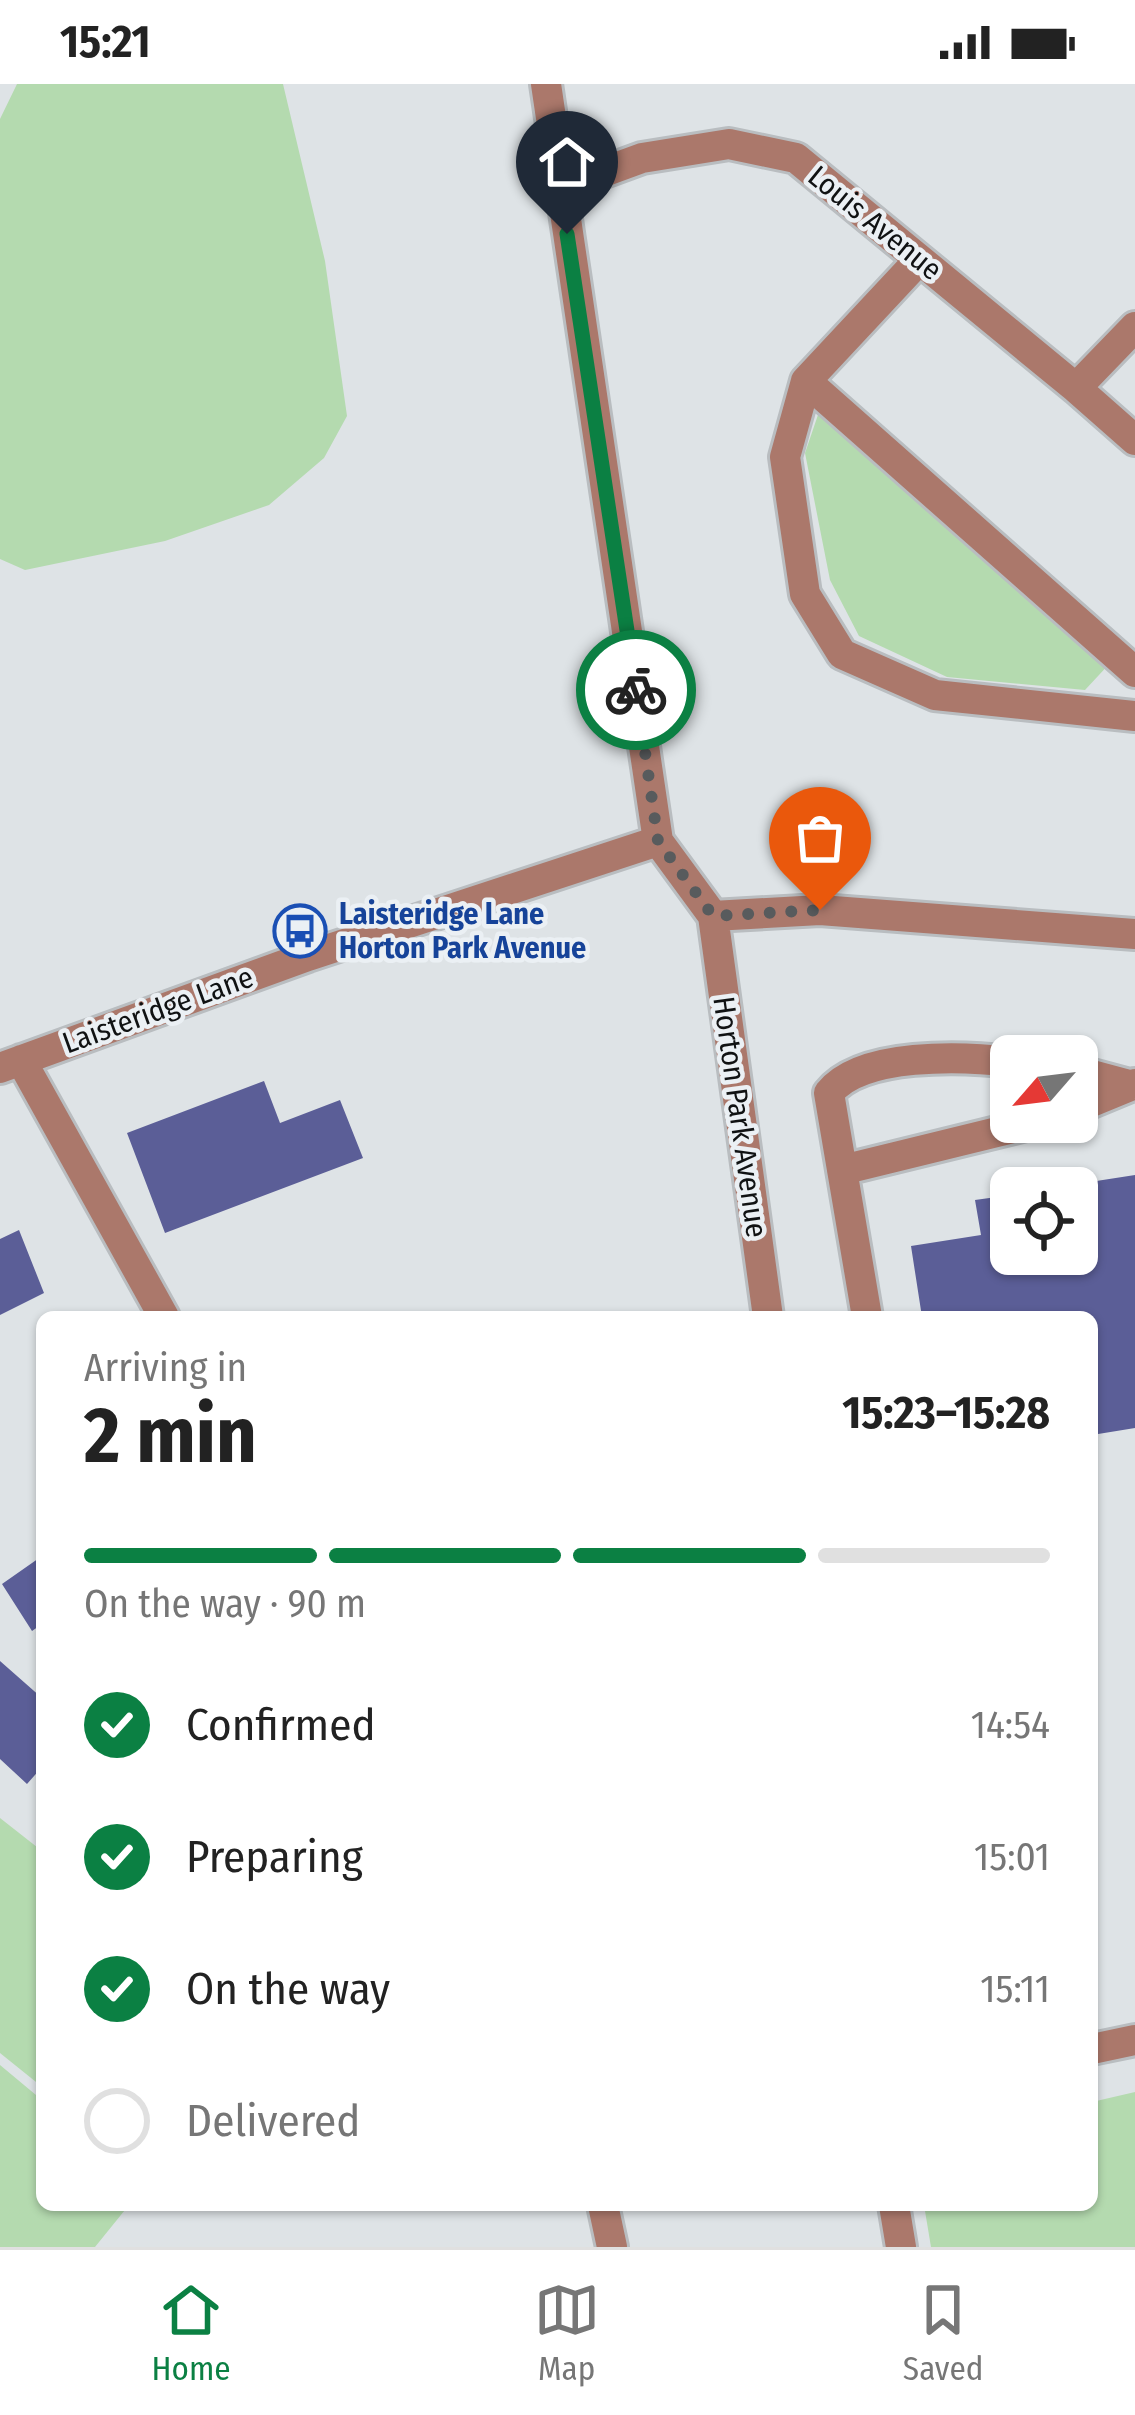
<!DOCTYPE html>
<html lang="en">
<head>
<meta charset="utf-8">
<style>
  :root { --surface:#fff; --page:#f2f2f2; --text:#222; --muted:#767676; --line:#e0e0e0; --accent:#0b8043 }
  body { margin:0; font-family:"Fira Sans Condensed",sans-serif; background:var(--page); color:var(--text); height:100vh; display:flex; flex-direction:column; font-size:45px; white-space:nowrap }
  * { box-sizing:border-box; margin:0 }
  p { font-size:39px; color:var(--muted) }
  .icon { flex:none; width:66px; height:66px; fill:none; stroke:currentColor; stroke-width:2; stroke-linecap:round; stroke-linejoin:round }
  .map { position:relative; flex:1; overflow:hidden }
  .side { position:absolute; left:36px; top:1227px; width:1062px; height:900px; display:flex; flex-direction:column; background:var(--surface); border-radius:18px; box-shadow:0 3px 9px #0004 }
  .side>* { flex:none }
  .needle { width:78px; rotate:242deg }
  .controls { position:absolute; left:990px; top:951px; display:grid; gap:24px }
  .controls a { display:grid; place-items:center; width:108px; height:108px; border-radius:18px; background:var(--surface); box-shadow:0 3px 9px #0004; font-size:60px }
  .pin { position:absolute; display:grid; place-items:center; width:102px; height:102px; color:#fff; margin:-123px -51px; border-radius:50% 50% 50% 0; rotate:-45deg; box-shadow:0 0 12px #0007 }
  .pin .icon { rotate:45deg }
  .courier { position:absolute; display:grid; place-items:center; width:120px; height:120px; margin:-60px; border:9px solid #0b8043; border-radius:50%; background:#fff; color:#222; box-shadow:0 3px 15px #0007 }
  .head em { font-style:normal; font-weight:700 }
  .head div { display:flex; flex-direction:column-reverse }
  .head { display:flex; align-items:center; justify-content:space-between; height:204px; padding:0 48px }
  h1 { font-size:78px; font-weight:700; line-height:90px }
  .bar { display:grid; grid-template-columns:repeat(4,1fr); gap:18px 12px; align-content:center; height:144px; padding:0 48px }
  .bar i { height:15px; border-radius:9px; background:var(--line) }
  .bar .on { background:var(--accent) }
  .bar p { grid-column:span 4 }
  ol { padding:0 48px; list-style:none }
  li { display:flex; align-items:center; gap:36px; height:132px }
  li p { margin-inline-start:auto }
  li .icon { padding:12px; border-radius:50%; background:var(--accent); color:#fff; stroke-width:4 }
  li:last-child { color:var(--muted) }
  li i { width:66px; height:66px; border:6px solid var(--line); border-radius:50% }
  .status { display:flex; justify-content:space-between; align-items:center; height:84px; padding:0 60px; background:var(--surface); direction:ltr }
  .status svg { height:33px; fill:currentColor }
  .dock { display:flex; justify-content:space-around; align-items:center; height:168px; border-top:3px solid var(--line); background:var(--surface); font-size:33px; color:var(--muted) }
  .dock a { display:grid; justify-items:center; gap:6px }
  .dock .on { color:var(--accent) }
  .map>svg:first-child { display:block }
  .green { fill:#b4daaf }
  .building { fill:#5b5e97 }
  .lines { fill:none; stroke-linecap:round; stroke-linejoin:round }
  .minor-casing { stroke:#b9bdc0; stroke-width:36 }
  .minor { stroke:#ab786b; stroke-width:30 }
  .done { stroke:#585b5d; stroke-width:12; stroke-dasharray:0 21.6 }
  .route { stroke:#0b8043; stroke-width:15 }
  .labels { text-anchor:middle; stroke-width:9; stroke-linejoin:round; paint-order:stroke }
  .street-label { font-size:30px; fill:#101213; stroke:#ebf0f4 }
  .transit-label { font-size:30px; font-weight:bold; fill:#164399; stroke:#ebf0f4; text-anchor:start }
</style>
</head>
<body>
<div class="status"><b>15:21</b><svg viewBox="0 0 49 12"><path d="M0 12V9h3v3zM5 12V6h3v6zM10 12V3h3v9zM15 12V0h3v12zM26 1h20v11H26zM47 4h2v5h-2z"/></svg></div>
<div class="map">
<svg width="1135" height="2163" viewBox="0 0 1135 2163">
  <rect width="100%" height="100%" fill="#dee3e6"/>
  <path class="green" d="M17,0H283L325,177L347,332L324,374L269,421L165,457L25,486L0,475V35Z
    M821,322L1112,577L1085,606L947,593L859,552L830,496L805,369Z
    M0,1734L42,1767L41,2002L0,1969Z
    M0,1981L42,2016V2121H129L95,2163H0Z
    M1135,2008V2163H931L924,2121H1092V2018Z"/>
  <path class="building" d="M264,997L280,1039L340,1016L363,1074L165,1149L127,1049Z
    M1135,1091V1344L1092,1351V1233H922L911,1162L981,1151L975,1116L1011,1111V1170H1077V1100Z
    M19,1146L44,1209L0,1231V1155Z
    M42,1472V1540L32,1547L2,1500Z
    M0,1577L42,1614V1683L27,1700L0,1675Z"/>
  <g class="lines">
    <g class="minor-casing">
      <path id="minor" d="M546,0L658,757L713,832L768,1233
        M560,104L642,74L729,60L796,74L1076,304L1135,243
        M919,176L806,297L785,373L805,510L842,570L935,611L1135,632
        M806,297L1135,588
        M1076,304L1135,356
        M713,832L820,826L1135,850
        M21,976L164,1233
        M0,984L308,872L658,757
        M1077,987L1129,1001
        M1077,1024L1135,1000
        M842,1086L1038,1038
        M867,1233L829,1009C861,968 963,972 1011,978
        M1092,1965L1135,1956
        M603,2121L612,2163
        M894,2121L901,2163"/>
    </g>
    <use href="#minor" class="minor"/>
  </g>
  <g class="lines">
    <path class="done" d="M636,606L658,757L713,832L820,826"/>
    <path class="route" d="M567,150L636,606"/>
  </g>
  <defs>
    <g id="bus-ring" transform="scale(2.7)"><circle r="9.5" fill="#ebf0f4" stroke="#1a4fb4" stroke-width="1.5"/><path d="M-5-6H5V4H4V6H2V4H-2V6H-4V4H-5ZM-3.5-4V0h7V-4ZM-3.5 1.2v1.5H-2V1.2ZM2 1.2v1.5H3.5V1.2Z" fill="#1a4fb4"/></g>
  </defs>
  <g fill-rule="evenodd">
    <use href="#bus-ring" x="300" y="847"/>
  </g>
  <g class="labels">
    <g class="street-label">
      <text transform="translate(875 139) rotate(39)" y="10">Louis Avenue</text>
      <text transform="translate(158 926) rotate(-20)" y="10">Laisteridge Lane</text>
      <text transform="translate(740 1033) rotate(82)" y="10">Horton Park Avenue</text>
    </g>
    <g class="transit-label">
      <text x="339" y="840">Laisteridge Lane<tspan x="339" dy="34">Horton Park Avenue</tspan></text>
    </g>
  </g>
</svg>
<div class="controls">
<a><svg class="needle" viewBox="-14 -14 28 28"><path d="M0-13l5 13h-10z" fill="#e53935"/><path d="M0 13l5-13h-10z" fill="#767676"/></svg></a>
<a><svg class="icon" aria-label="locate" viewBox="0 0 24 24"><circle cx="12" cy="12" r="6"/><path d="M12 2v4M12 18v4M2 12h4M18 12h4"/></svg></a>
</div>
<div class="pin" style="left:820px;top:826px;background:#ea580c"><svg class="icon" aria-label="bag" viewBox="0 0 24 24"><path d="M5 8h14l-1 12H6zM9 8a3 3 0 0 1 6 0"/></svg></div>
<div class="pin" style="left:567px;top:150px;background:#1f2937"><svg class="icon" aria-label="home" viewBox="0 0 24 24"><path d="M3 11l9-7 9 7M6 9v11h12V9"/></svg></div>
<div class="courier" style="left:636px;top:606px"><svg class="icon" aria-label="bike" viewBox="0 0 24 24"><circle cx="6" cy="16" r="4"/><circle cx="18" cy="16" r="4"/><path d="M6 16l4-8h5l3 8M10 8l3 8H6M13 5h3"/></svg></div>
<section class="side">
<div class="head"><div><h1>2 min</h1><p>Arriving in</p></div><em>15:23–15:28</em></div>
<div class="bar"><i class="on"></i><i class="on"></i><i class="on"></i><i></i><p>On the way · 90 m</p></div>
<ol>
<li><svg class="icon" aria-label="check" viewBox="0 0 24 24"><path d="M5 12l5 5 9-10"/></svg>Confirmed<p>14:54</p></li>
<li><svg class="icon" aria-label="check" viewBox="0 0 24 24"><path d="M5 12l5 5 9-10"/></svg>Preparing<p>15:01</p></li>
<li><svg class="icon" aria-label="check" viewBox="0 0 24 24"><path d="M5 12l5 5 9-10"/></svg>On the way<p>15:11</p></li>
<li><i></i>Delivered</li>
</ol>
</section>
</div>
<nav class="dock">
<a class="on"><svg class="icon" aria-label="home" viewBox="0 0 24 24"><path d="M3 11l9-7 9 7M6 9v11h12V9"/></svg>Home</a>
<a><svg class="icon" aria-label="map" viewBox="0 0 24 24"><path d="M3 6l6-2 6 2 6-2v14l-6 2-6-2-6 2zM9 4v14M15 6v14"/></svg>Map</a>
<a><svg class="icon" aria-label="saved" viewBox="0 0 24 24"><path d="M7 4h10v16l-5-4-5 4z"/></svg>Saved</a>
</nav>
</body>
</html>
